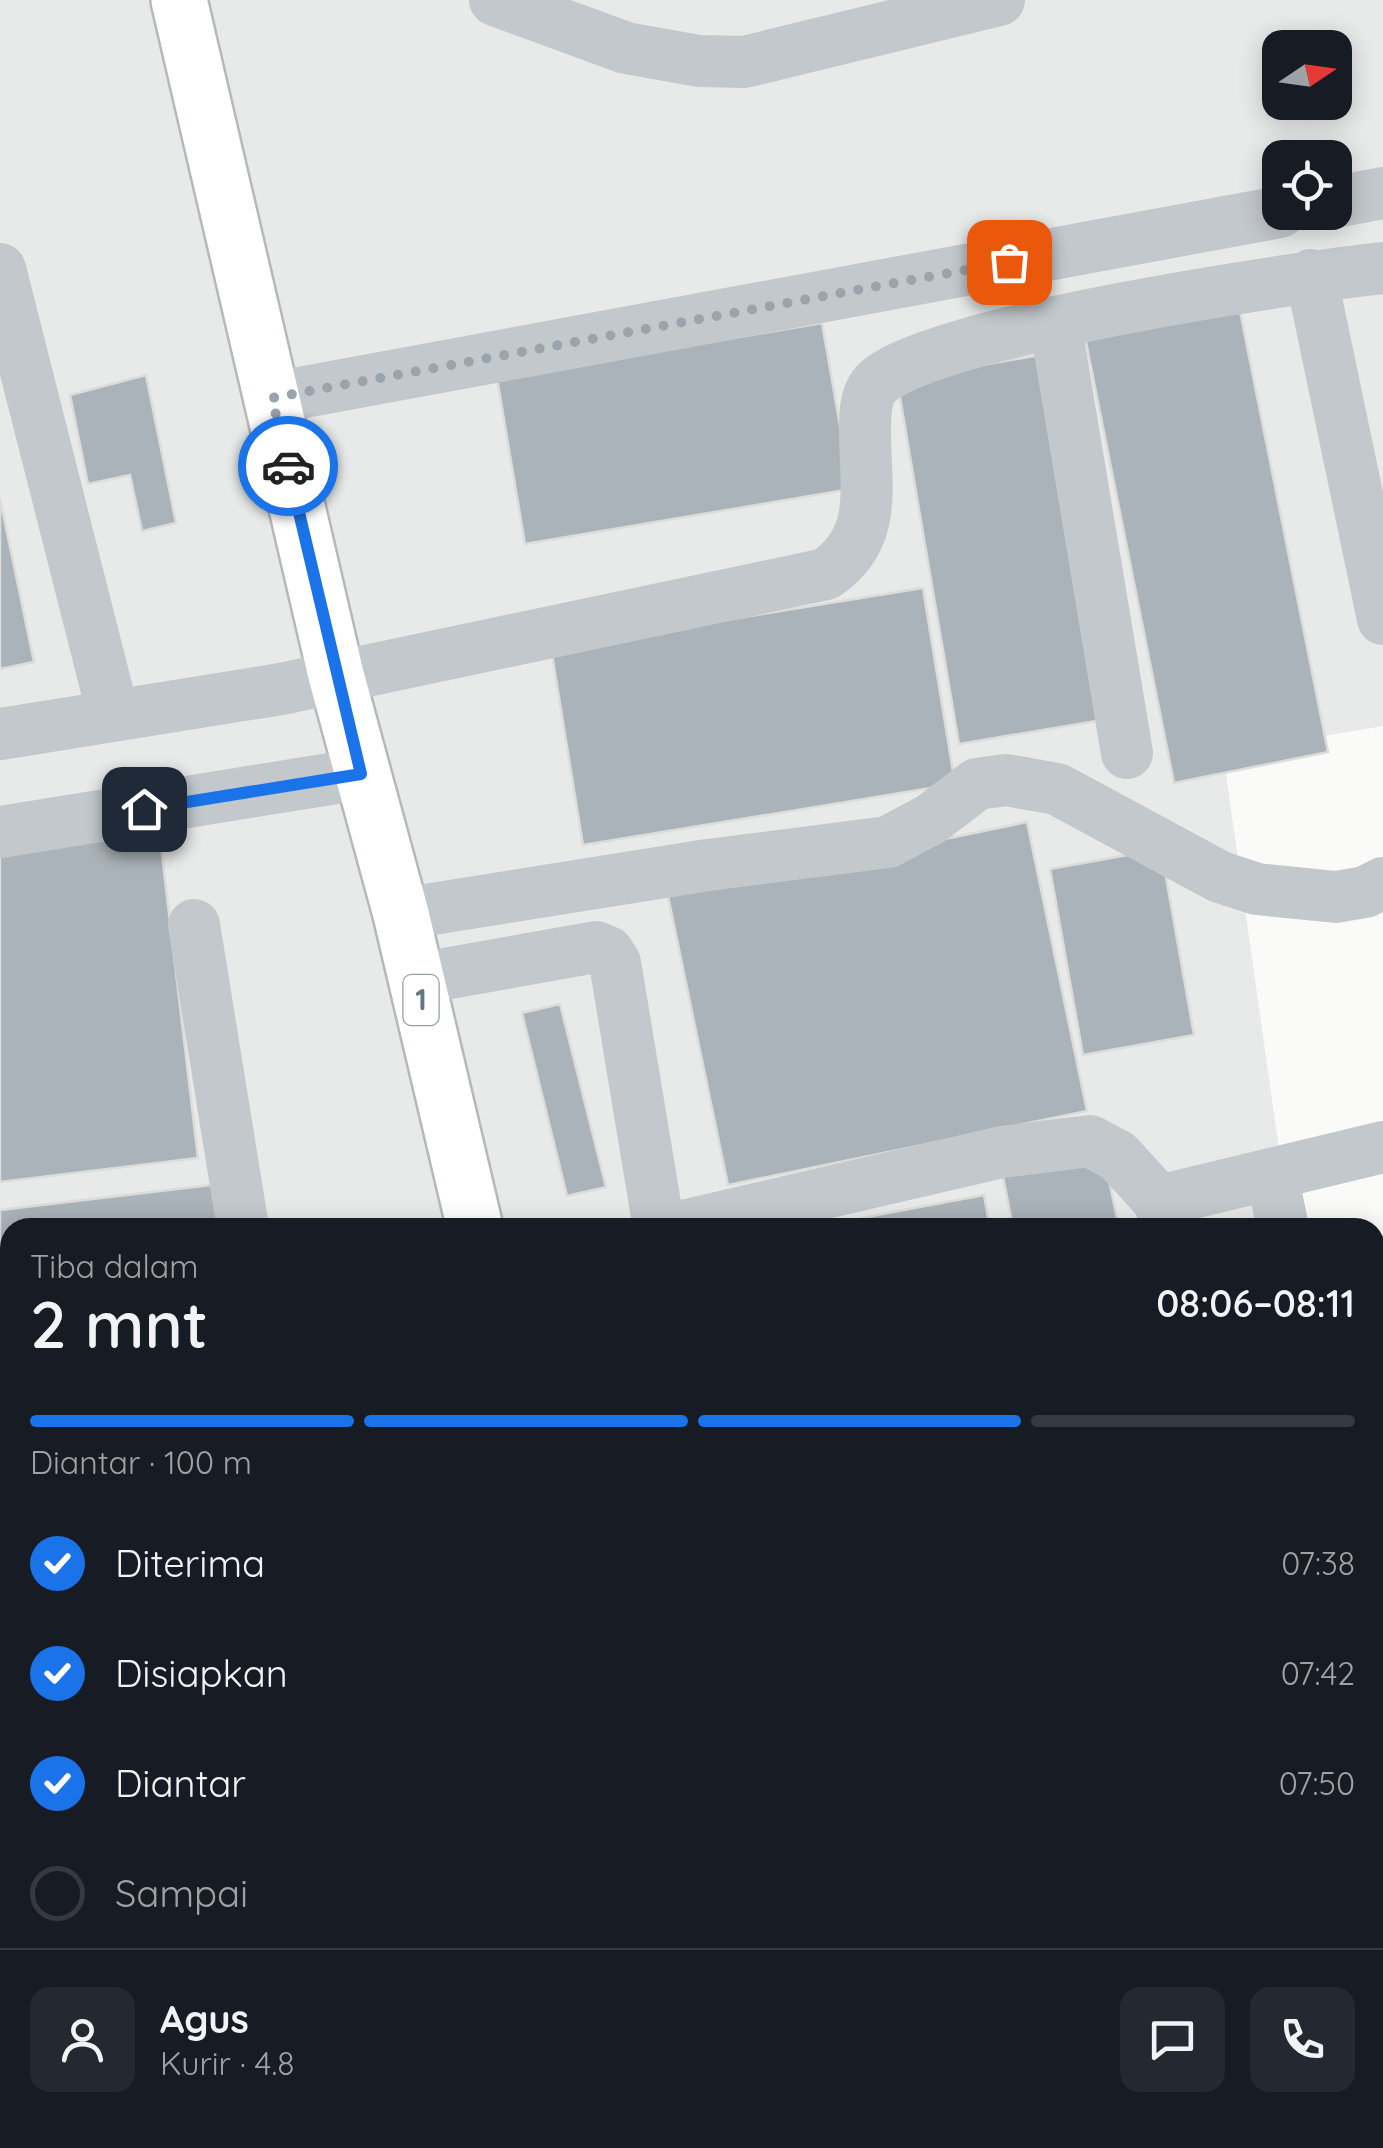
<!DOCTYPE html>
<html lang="id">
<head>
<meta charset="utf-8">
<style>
  :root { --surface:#171b24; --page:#242831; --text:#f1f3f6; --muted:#9ea1a6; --line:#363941; --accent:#1a73e8 }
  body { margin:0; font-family:Quicksand,sans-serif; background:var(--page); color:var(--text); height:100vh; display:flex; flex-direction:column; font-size:38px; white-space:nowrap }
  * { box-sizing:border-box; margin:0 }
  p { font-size:32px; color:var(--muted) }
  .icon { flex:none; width:55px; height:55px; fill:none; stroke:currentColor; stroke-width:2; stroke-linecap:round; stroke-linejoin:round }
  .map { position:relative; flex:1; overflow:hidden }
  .details { position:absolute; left:0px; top:1218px; width:1385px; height:932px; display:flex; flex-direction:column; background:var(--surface); border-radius:30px 30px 0 0; box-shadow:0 5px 25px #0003 }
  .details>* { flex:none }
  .needle { width:65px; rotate:77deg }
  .fabs { position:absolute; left:1262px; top:30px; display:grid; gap:20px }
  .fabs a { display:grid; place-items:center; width:90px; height:90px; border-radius:20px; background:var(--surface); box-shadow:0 5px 25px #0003; font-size:50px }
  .pin { position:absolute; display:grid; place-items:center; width:85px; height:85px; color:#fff; margin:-42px; border-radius:20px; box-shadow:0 5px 15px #0006 }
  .courier { position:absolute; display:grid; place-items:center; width:100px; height:100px; margin:-50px; border:8px solid #1a73e8; border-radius:50%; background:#fff; color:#222; box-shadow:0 2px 12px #0007 }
  .headline em { font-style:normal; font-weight:600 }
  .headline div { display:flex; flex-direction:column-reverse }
  .headline { display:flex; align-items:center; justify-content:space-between; height:170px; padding:0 30px }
  h1 { font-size:65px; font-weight:600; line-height:75px }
  .bar { display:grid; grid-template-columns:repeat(4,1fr); gap:15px 10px; align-content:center; height:120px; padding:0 30px }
  .bar i { height:12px; border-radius:8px; background:var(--line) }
  .bar .current { background:var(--accent) }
  .bar p { grid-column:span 4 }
  .line { display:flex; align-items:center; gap:25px; padding:0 30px; border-top:2px solid var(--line) }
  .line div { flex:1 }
  .round { display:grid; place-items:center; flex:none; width:105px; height:105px; border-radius:20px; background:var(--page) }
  ol { padding:0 30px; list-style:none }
  li { display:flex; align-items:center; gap:30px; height:110px }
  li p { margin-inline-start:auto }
  li .icon { padding:10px; border-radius:50%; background:var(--accent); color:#fff; stroke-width:4 }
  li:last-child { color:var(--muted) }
  li i { width:55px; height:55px; border:5px solid var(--line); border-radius:50% }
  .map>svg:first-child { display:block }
  .built { fill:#e8e9e9; fill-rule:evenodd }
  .water { fill:url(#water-waves) }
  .building { fill:#aab3b9; stroke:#dcdcda; stroke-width:2.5 }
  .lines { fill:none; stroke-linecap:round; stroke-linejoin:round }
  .highway-casing { stroke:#b4b9bd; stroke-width:60 }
  .minor { stroke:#c3c8cc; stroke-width:52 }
  .highway { stroke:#fff; stroke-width:55 }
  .done { stroke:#99a4ac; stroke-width:10; stroke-dasharray:0 18 }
  .route { stroke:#1a73e8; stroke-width:12 }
  .labels { text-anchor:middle; stroke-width:10; stroke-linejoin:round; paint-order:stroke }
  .shield { fill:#fff; stroke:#939fa8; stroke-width:2.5 }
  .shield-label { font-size:30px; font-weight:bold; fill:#657683 }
</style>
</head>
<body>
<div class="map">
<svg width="1383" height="2148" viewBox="0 0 1383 2148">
  <defs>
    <pattern id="water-waves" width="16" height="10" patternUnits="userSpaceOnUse" patternTransform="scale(2.5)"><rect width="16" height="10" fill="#bbc7cb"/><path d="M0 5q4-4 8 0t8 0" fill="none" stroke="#9ca6aa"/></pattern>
  </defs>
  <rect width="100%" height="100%" fill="#fafaf8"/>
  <path class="built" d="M0,0H1383V726L1223,753L1290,1227L10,1228V2140H433L435,2148H0ZM1280,48H1335V102H1280ZM1280,158H1335V212H1280Z"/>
  <path class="water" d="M1383,1734V2148H1068L1063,2140H1375V1739Z"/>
  <path class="building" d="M1236,291L1328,752L1174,783L1082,322Z
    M822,323L851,489L525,544L497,378Z
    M1040,355L1102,720L959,744L897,380Z
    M146,375L176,523L142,531L130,475L88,484L70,395Z
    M0,499L34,662L0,669Z
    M923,588L955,784L583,845L551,648Z
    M1027,822L1087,1111L728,1185L668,896Z
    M159,829L198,1158L0,1182V848Z
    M1161,849L1194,1035L1083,1055L1050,869Z
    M560,1004L606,1187L567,1196L522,1013Z
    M1103,1151L1119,1228H1013L1002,1171Z
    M228,1183L233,1228H10V1579L0,1580V1210Z
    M984,1195L990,1228H835V1223Z
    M183,2140H296L297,2148H184Z
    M611,2140H656L658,2148H613Z
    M764,2140H826L827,2148H765Z
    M841,2140H920L922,2148H843Z"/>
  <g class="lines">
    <g class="highway-casing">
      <path id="highway" d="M179,0L336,675L401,914L475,1228
        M683,2140L685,2148"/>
    </g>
    <path class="minor" d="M495,0L626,48L699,61L744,62L999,0
      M1335,202L1383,193
      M0,269L113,714
      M1311,275L1383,619
      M1055,322L1127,753
      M272,398L1280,212
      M0,734L281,689L826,574C879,538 865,487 865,430C865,416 865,398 874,386C915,333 1303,276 1383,268
      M0,832L361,774
      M401,914L708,865L888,842L931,819L977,784L1006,780L1057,789L1220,877L1257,889L1336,897L1365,892L1383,883
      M194,925L243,1228
      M416,979L596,947L608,952L615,963L659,1228
      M1272,1175L1283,1228
      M1159,1201L1383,1147
      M674,1228L1002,1152L1090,1141L1118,1156L1159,1201L1168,1228
      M0,1667L10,1665
      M411,2140L413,2148
      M585,2148L592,2140"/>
    <use href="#highway" class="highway"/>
  </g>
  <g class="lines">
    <path class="done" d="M288,466L272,398L1009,262"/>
    <path class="route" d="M144,809L361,774L288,466"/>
  </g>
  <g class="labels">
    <rect class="shield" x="403.5" y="975" width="35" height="50" rx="8"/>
    <g class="shield-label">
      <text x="421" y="1010">1</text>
    </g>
  </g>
</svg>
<div class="fabs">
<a><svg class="needle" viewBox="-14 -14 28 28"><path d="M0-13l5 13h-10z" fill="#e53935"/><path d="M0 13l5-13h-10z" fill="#9ea1a6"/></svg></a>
<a><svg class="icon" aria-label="locate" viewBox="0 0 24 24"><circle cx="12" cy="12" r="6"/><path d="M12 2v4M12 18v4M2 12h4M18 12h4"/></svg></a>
</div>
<div class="pin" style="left:1009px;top:262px;background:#ea580c"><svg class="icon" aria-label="bag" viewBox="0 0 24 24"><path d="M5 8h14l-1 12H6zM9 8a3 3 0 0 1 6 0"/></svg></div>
<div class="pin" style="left:144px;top:809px;background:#1f2937"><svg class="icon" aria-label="home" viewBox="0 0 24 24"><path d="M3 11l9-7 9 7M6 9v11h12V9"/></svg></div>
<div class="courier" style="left:288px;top:466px"><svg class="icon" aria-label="car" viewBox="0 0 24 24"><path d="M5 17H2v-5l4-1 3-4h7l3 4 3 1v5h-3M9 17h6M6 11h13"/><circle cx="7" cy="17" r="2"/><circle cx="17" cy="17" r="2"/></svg></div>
<section class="details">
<div class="headline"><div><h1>2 mnt</h1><p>Tiba dalam</p></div><em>08:06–08:11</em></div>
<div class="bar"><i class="current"></i><i class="current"></i><i class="current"></i><i></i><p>Diantar · 100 m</p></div>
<ol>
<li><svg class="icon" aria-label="check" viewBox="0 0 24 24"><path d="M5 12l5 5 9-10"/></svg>Diterima<p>07:38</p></li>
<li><svg class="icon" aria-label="check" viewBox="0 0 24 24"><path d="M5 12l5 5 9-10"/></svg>Disiapkan<p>07:42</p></li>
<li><svg class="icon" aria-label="check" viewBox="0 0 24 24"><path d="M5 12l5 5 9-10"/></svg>Diantar<p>07:50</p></li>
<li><i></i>Sampai</li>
</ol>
<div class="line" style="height:180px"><a class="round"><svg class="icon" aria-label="person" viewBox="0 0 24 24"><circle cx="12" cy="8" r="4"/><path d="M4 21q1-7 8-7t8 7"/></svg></a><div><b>Agus</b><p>Kurir · 4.8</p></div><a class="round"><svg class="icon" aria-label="chat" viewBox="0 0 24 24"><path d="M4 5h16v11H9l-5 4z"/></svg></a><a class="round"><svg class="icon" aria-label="phone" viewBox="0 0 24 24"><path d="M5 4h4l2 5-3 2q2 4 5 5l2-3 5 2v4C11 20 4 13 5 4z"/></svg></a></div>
</section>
</div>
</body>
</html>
